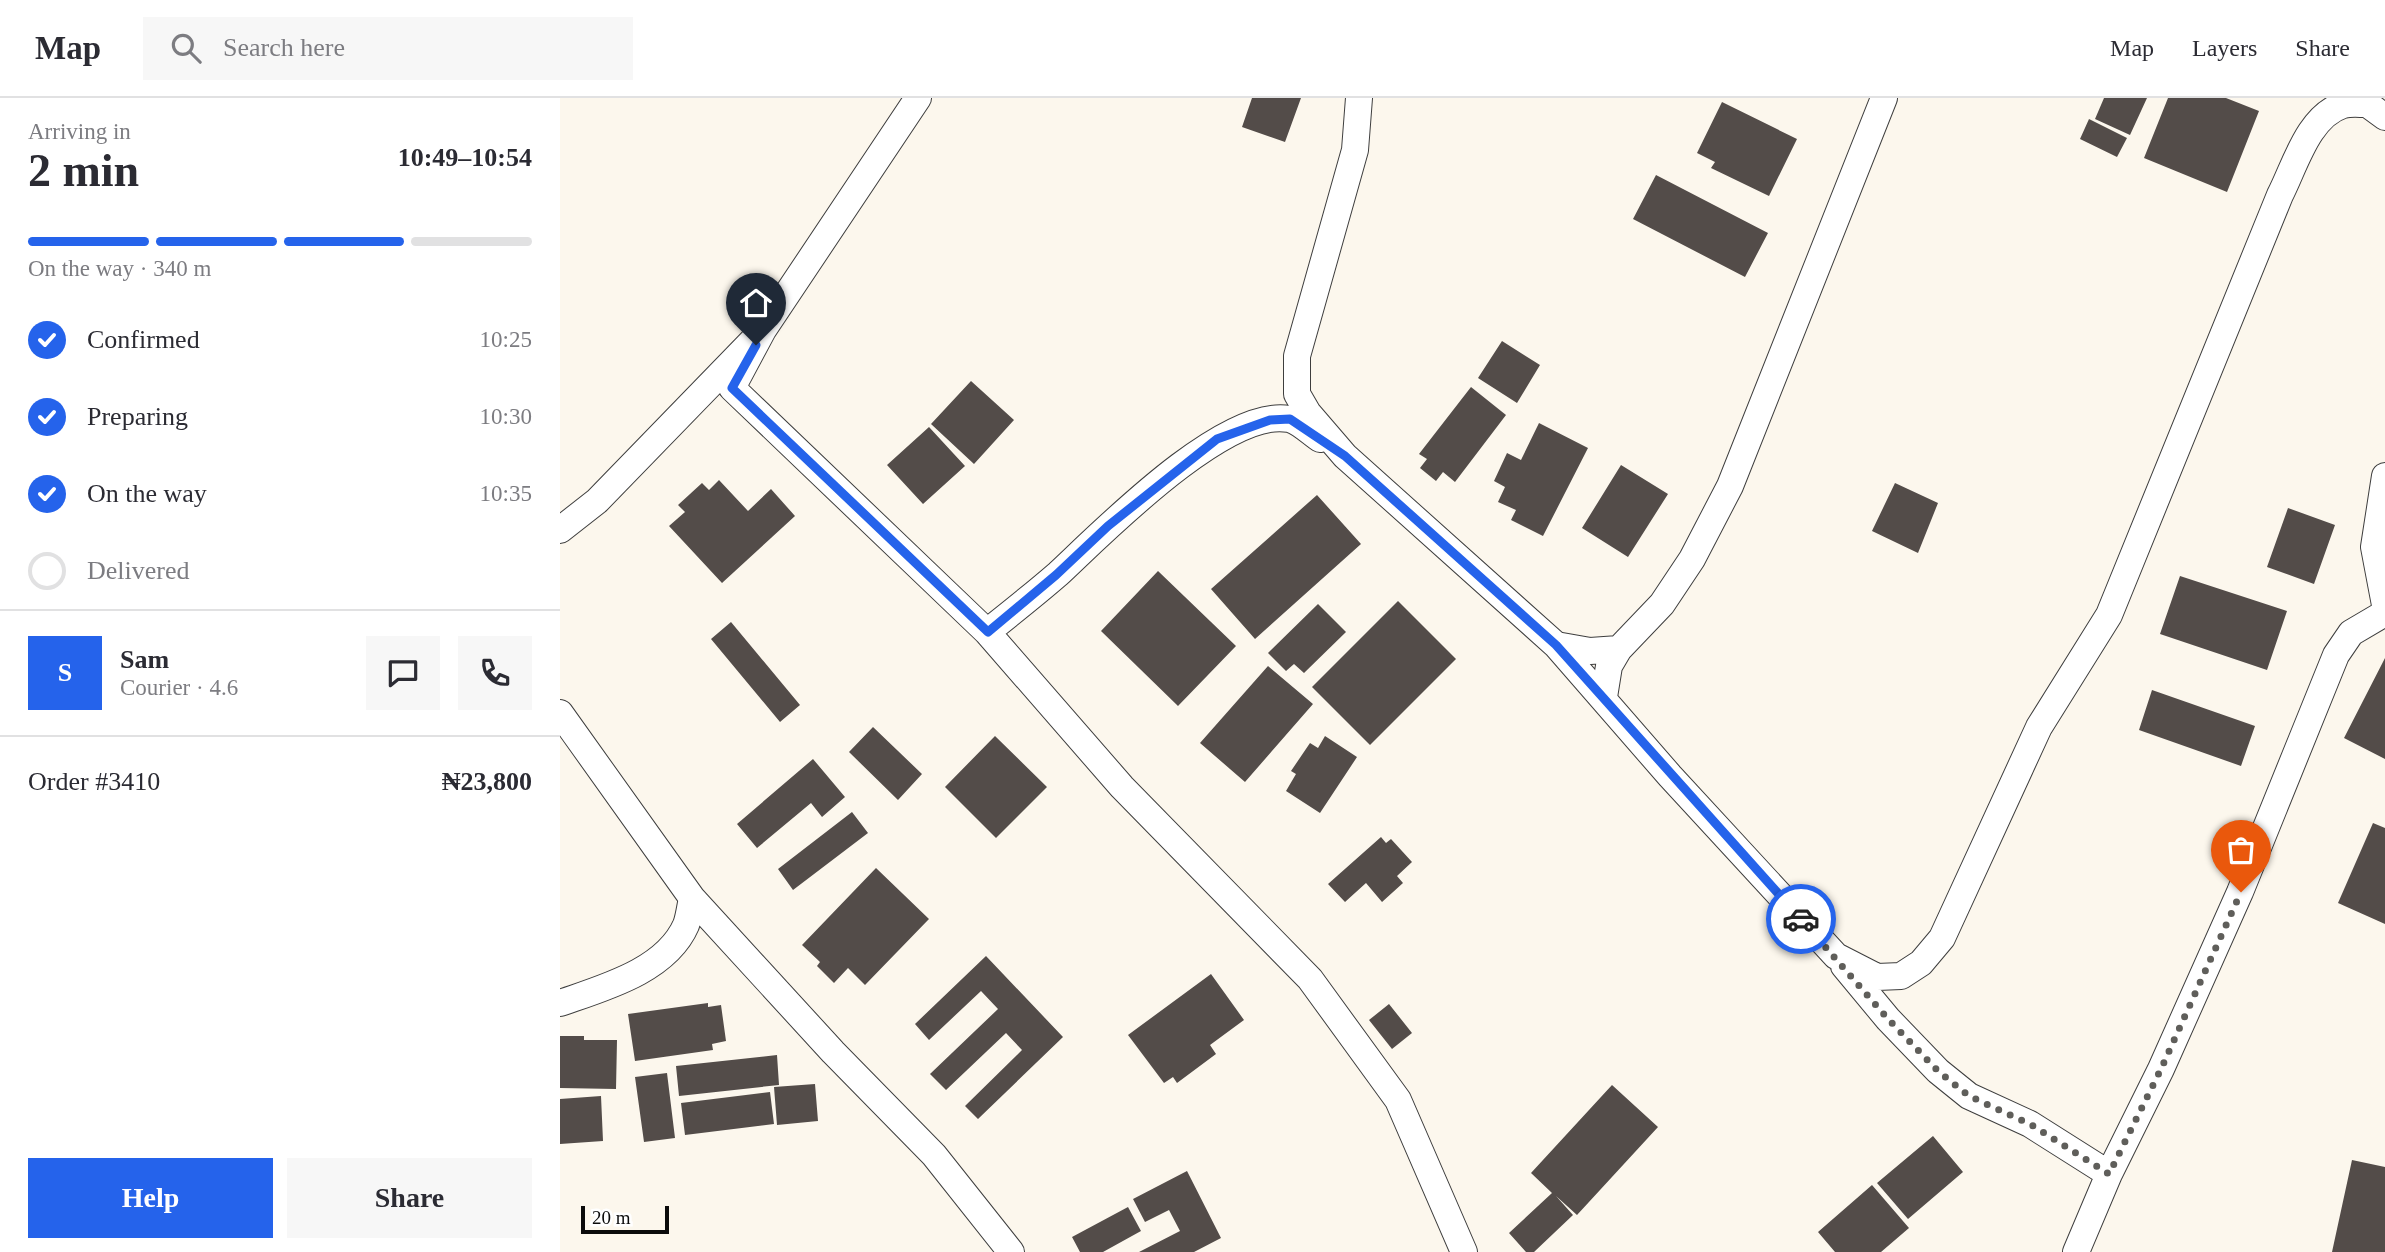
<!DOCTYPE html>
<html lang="en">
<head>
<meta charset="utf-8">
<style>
  :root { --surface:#fff; --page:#f7f7f7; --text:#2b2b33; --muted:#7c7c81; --line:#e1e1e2; --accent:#2563eb }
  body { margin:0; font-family:"Times New Roman",serif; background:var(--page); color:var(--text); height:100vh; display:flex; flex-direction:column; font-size:26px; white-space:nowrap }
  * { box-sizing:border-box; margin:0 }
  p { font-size:23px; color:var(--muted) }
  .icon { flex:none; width:38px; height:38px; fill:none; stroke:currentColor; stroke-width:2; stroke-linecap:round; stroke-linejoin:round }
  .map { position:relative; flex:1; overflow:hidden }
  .details { display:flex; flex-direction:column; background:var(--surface); width:560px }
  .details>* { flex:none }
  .scale { position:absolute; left:21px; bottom:18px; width:88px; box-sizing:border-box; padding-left:7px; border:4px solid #0b0b0b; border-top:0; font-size:19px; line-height:24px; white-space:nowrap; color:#0b0b0b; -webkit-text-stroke:5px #fff; paint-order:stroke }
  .pin { position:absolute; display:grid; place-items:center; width:60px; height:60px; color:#fff; margin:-72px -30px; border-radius:50% 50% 50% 0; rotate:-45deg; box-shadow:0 0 7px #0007 }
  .pin .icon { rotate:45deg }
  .courier { position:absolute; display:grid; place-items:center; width:70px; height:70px; margin:-35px; border:5px solid #2563eb; border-radius:50%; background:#fff; color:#222; box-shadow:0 2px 9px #0007 }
  .overview em { font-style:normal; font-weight:800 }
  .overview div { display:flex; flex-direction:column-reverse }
  .overview { display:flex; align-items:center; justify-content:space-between; height:119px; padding:0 28px }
  h1 { font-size:46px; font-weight:800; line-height:52px }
  .bar { display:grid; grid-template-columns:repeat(4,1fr); gap:10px 7px; align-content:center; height:84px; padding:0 28px }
  .bar i { height:9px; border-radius:5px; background:var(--line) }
  .bar .current { background:var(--accent) }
  .bar p { grid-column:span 4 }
  .line { display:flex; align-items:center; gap:18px; padding:0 28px; border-top:2px solid var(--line) }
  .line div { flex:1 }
  .round { display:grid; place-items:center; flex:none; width:74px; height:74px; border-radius:0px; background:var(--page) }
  ol { padding:0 28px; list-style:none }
  li { display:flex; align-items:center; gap:21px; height:77px }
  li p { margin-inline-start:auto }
  li .icon { padding:7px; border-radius:50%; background:var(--accent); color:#fff; stroke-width:4 }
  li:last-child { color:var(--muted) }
  li i { width:38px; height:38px; border:4px solid var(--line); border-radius:50% }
  .action { display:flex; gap:14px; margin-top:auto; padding:14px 28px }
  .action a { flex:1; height:80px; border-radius:0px; background:var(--accent); color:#fff; font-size:28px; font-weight:800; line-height:80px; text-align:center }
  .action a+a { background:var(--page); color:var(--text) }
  header { display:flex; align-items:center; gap:42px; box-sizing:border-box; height:98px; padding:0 35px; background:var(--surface); border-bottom:2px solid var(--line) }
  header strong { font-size:33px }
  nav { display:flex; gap:38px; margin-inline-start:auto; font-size:24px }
  .search { width:490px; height:63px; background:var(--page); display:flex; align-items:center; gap:18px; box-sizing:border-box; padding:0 24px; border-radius:0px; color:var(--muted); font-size:26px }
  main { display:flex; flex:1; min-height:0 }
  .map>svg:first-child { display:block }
  .building { fill:#534c49 }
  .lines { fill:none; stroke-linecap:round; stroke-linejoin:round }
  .street-casing { stroke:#3e3e3e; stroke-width:28 }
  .street { stroke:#fff; stroke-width:26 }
  .done { stroke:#5f5e5a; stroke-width:7; stroke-dasharray:0 12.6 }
  .route { stroke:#2563eb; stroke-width:9 }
</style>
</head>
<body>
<header>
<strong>Map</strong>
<div class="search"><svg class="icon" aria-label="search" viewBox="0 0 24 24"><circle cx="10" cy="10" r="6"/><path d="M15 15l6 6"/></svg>Search here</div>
<nav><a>Map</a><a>Layers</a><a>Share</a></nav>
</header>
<main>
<section class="details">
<div class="overview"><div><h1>2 min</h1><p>Arriving in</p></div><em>10:49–10:54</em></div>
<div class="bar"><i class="current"></i><i class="current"></i><i class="current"></i><i></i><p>On the way · 340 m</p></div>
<ol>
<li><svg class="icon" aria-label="check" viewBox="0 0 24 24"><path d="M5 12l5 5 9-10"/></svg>Confirmed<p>10:25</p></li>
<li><svg class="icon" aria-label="check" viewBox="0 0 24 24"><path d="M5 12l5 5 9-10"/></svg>Preparing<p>10:30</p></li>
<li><svg class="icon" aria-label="check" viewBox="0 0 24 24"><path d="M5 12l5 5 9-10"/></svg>On the way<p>10:35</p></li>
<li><i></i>Delivered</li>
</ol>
<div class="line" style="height:126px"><b class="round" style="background:var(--accent);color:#fff">S</b><div><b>Sam</b><p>Courier · 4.6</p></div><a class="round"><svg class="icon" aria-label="chat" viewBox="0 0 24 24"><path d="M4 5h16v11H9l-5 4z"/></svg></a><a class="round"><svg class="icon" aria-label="phone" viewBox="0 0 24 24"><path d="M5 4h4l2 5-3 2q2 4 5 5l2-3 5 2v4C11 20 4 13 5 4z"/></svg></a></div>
<div class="line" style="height:91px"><div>Order #3410</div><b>₦23,800</b></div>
<div class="action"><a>Help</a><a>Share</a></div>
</section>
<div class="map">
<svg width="1825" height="1154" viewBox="0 0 1825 1154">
  <rect width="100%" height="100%" fill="#fcf7ed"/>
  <path class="building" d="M692,0H741L725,44L682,29Z
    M1544,0H1587L1570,37L1535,21Z
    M1608,0H1666L1699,13L1667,94L1584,60Z
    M1162,4L1237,41L1209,98L1151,70L1155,64L1137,55Z
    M1529,21L1567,40L1557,59L1520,41Z
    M1096,77L1208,135L1185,179L1073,121Z
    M942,243L980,267L957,305L918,280Z
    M411,283L454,322L414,366L371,326Z
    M911,289L946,317L895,384L883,374L876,383L860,370L867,361L859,356Z
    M979,325L1028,350L983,438L951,422L956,412L938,404L945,389L934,383L947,355L961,362Z
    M369,329L405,368L363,406L327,367Z
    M1061,367L1108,396L1068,459L1022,430Z
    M159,382L188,413L211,391L235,418L162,485L109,428L125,414L118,407L142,385L149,392Z
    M1335,385L1378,405L1358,455L1312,433Z
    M757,397L801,446L695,541L651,491Z
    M1728,410L1775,427L1754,486L1707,469Z
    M598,473L676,548L618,608L541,533Z
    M1620,478L1727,513L1707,572L1600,536Z
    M838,503L896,561L810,647L752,589Z
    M758,506L786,534L744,575L734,566L726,573L708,555Z
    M171,524L240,607L220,624L151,541Z
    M1825,560V661L1784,640Z
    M708,568L753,606L685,684L640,645Z
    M1592,592L1695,628L1681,668L1579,632Z
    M313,629L362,676L338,702L289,654Z
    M435,638L487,689L436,740L385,689Z
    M765,638L797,659L760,715L726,693L736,676L731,673L750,645L758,650Z
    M253,661L285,699L262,719L251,705L197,750L177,726Z
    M292,714L308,735L233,792L218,771Z
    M1813,725L1825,730V826L1778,805Z
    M821,739L826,745L831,741L852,764L837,778L843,785L822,804L806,785L785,804L768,786Z
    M316,770L369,821L305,887L288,870L274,885L257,868L260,864L242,847Z
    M426,858L503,939L418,1021L405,1008L462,952L446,935L386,992L370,976L438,911L421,893L369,942L355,926Z
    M651,876L684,922L650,947L656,956L617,985L613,979L604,985L568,937Z
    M148,905V909L161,907L166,943L152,946L153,952L75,963L68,916Z
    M829,906L852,935L832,951L809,922Z
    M0,938H24V942H57L56,991L0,990Z
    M217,957L219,987L119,998L116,968Z
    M107,975L115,1040L84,1044L75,979Z
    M255,986L258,1023L217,1027L214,989Z
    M1052,987L1098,1029L1017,1117L996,1098L1013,1117L974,1154H966L949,1135L992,1095L971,1075Z
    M210,994L214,1026L125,1037L121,1005Z
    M41,998L43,1043L0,1046V1001Z
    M1373,1038L1403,1074L1348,1121L1317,1085Z
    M1792,1062L1825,1069V1154H1772Z
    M627,1073L661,1140L634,1154H579L620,1133L609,1112L585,1124L573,1101Z
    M1312,1087L1349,1130L1321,1154H1275L1258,1134Z
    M568,1109L581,1133L543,1154H520L512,1139Z"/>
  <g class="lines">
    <g class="street-casing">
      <path id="street" d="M799,0L795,52L737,258V296L748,315L785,358L996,547L1110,678L1276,858L1317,879L1341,878L1361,865L1382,840L1479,629L1549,517L1720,97C1735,68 1748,18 1783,7C1790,5 1799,6 1805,6
        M1799,0L1825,19
        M203,232L172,290L427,534L562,689L750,881L838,1002L904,1154
        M1825,378L1814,449L1825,507
        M0,432L37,403L203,232L358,0
        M427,534C451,515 475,496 498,476C542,435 665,309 729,321C739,323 752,336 760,341
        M996,547L1030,553L1059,551
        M1044,599L1049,568L1059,551L1102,506L1132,461L1170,388L1324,0
        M0,615L132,800L273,954L374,1057L451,1154
        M1284,868L1328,921L1378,973L1409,998L1470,1026L1549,1076
        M0,905C43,890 106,873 126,827C129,819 130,809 132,800
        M1516,1154L1549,1076L1601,971L1680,794L1776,557L1791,535L1825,515"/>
    </g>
    <use href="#street" class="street"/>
  </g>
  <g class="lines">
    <path class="done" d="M1241,821L1328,921L1378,973L1409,998L1470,1026L1549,1076L1601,971L1681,794"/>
    <path class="route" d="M196,247L172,290L428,534L496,477L548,428L657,341L710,322L730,321L785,358L996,547L1241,821"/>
  </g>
</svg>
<div class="scale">20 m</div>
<div class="pin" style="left:1681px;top:794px;background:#ea580c"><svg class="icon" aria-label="bag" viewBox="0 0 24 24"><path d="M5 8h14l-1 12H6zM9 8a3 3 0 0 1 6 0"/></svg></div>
<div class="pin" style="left:196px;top:247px;background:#1f2937"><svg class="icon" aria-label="home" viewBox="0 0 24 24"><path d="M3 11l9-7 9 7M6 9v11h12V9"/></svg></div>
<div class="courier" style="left:1241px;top:821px"><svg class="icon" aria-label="car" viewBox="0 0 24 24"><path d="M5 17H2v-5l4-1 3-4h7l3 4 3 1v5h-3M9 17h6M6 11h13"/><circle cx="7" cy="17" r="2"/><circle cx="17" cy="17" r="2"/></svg></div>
</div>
</main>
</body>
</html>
